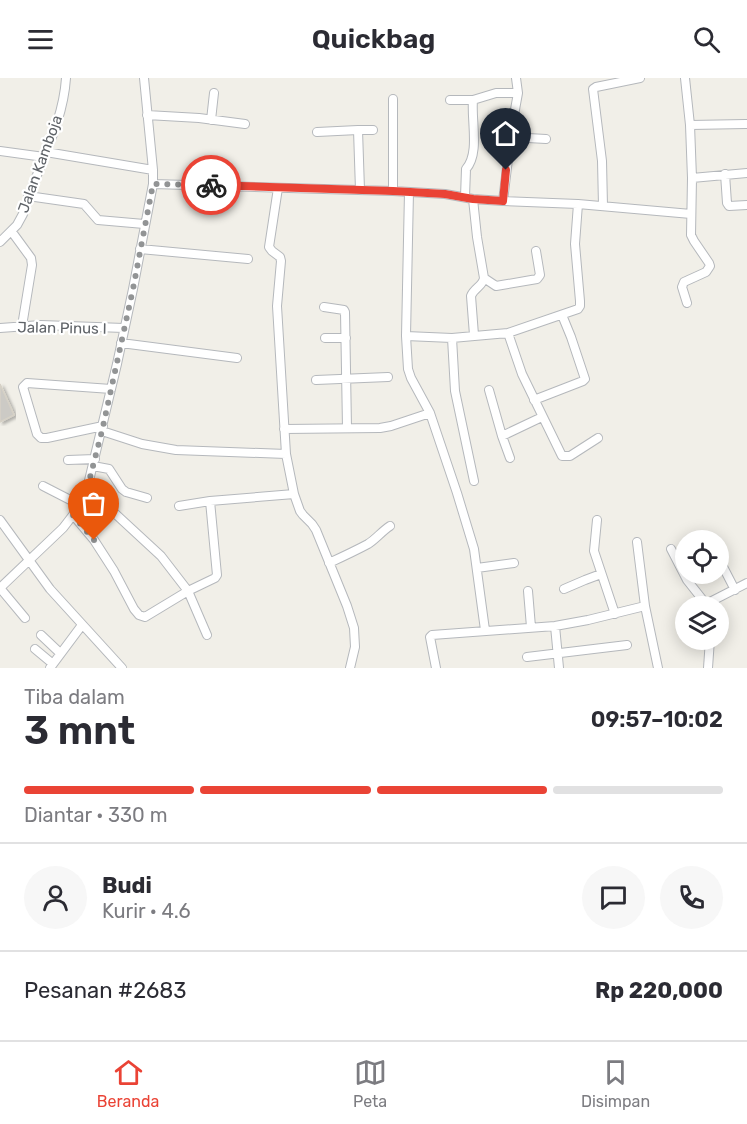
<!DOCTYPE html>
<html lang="id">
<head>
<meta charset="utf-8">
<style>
  :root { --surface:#fff; --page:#f7f7f7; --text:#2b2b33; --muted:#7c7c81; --line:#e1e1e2; --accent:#ea4335 }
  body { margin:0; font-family:Rubik,sans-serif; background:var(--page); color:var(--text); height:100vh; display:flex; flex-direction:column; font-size:22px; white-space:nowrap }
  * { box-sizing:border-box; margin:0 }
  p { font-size:20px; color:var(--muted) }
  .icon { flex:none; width:33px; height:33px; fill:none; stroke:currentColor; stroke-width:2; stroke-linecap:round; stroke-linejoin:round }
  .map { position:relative; height:590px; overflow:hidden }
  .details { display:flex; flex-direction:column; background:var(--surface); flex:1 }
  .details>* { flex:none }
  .controls { position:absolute; left:675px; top:452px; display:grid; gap:12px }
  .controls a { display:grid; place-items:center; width:54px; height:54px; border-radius:50%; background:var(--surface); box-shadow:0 3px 15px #0003; font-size:30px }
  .pin { position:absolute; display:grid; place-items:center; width:51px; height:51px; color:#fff; margin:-62px -26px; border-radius:50% 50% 50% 0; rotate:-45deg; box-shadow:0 0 6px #0007 }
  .pin .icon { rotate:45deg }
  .courier { position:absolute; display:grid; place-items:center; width:60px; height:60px; margin:-30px; border:4px solid #ea4335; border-radius:50%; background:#fff; color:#222; box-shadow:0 2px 8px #0007 }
  .head em { font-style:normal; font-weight:600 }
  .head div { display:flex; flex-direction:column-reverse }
  .head { display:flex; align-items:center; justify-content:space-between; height:102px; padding:0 24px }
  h1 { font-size:39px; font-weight:600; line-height:45px }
  .bar { display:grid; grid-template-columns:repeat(4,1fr); gap:9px 6px; align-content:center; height:72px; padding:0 24px }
  .bar i { height:8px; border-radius:4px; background:var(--line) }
  .bar .selected { background:var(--accent) }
  .bar p { grid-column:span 4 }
  .line { display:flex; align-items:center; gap:15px; padding:0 24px; border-top:2px solid var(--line) }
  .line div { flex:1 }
  .round { display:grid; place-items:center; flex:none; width:63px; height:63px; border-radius:32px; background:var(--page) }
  header { display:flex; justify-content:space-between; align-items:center; height:78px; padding:0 24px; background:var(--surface); font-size:27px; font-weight:600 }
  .tab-bar { display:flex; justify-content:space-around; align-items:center; height:84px; border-top:2px solid var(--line); background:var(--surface); font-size:16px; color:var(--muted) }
  .tab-bar a { display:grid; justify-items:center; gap:3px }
  .tab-bar .selected { color:var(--accent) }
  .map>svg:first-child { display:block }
  .building { fill:#cccac5; stroke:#d6d1c6; stroke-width:1.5; filter:url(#shadow) }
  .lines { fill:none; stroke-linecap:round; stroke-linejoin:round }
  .minor-casing { stroke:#b5b8bc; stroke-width:10 }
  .minor { stroke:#fff; stroke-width:8 }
  .done { stroke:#929495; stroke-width:6; stroke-dasharray:0 10.8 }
  .route { stroke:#ea4335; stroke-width:8 }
  .labels { text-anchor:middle; stroke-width:4.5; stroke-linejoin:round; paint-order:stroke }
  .street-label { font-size:15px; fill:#5f6368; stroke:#fff }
</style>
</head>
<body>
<header><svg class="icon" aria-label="menu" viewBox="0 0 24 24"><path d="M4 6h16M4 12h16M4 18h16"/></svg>Quickbag<svg class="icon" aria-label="search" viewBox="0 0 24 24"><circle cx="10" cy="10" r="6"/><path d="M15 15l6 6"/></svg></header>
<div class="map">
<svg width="747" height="590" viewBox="0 0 747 590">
  <defs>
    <filter id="shadow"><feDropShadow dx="3" dy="2" stdDeviation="1.5" flood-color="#0004"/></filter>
  </defs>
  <rect width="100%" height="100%" fill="#f1efe8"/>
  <path class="building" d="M0,306L14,337L0,344Z"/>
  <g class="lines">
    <g class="minor-casing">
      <path id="minor" d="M685,0L690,47L692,100L691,157L694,163L709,185L710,188L706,194L684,204L682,209L687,225
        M450,22H473
        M147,37L199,40L245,46
        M211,42L214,15
        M690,47L746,46
        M358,52H373
        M317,54L358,52L360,112
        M510,59L546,61
        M0,73L44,79
        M46,74L153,92
        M725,96L727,125L729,128L747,127
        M692,100L747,95
        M153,106L393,113L445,116L473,121L503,123L512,48L518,15L516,0
        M278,110L269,169L272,173L280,179L281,183L277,228L286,376L294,416L300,433L303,437L312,446L316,452L347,528L354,550L355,569L350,590
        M393,113V21
        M409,114L406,258L408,291L411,300L430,335L457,415L474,471L485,552
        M28,118L84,126L98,142L144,146
        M465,119L466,91C480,75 471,43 473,22L496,15H518
        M473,121L477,159L484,200C483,208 474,210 471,218L474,257
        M503,123L578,126L691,136
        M603,128L602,83L593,11L596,9L640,0
        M12,154L31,180L32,187L22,248
        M0,164L17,147L23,136C36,91 63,48 66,0
        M140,171L248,181
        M484,200L496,208L537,201L540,197L536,173
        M324,229L344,232L345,234L347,350
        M0,250L41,247L124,250
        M508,255L522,296L562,378H570L598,360
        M406,258L452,260L508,255L578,231L580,228V223L575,166L578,126
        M325,260H346
        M452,260L455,313L474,403
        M121,265L237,280
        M316,302L388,299
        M489,312L502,358L510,380
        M534,322L583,303L585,301L571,259L562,237
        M103,348L47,360H41L37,356L23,309L27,305L111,311
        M284,351L380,350L391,348L430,335
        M102,353L142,366L176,372L286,376
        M502,358L542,339
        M68,382L95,381
        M93,388L109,391L122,411L126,414L147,420
        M43,408L80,427
        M86,415L108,429L161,478L188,513L207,557
        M179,428L210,423
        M73,437L94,462L114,493L134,531L139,537L145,539L188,513L215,500L217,497L210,423L294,416
        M0,442L50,511L122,590
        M597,442L594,473L615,536
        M709,460L710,462
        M637,464L645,528L658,590
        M671,471L687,502L706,526V528
        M718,479L735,512
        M329,485C342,479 355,473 368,466C376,461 381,454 390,448
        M477,490L514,485
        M564,511L585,502L601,496
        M528,513L531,549
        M706,526L747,505
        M25,540L0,510L63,450L73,437L86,415L117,286L133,211L153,106V92L144,0
        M555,548L559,590
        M41,557L60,575
        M35,571L53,586
        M527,579L627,567
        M50,590L82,547
        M436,590L430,559L432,557L555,548L588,542L645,528
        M708,590L710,561"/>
    </g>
    <use href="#minor" class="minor"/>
  </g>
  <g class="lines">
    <path class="done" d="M94,462L73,437L86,415L102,353L133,211L153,106L211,107"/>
    <path class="route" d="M211,107L393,113L445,116L473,121L503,123L506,92"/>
  </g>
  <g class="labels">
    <g class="street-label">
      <text transform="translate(40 86) rotate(-70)" y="5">Jalan Kamboja</text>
      <text transform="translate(62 250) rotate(1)" y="5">Jalan Pinus I</text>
    </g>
  </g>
</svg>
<div class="controls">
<a><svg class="icon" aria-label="locate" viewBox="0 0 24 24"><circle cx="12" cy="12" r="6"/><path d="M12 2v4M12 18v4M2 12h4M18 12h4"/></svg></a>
<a><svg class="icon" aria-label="layers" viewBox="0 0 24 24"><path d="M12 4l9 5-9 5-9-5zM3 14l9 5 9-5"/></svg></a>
</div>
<div class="pin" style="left:94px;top:462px;background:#ea580c"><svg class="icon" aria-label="bag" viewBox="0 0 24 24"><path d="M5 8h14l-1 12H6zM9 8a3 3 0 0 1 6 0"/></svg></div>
<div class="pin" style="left:506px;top:92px;background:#1f2937"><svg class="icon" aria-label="home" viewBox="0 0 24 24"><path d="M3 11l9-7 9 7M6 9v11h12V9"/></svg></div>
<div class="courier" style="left:211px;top:107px"><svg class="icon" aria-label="bike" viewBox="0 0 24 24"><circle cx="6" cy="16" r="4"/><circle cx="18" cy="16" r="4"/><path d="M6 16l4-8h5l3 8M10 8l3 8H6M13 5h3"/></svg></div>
</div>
<section class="details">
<div class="head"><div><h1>3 mnt</h1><p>Tiba dalam</p></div><em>09:57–10:02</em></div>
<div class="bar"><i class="selected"></i><i class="selected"></i><i class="selected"></i><i></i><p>Diantar · 330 m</p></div>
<div class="line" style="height:108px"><a class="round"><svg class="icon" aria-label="person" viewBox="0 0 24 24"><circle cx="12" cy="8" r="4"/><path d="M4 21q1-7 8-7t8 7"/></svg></a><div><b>Budi</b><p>Kurir · 4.6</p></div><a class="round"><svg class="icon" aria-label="chat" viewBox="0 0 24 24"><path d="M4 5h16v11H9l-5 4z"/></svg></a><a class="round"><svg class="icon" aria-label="phone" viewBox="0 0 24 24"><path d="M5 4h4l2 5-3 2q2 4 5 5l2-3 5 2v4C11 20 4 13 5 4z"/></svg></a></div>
<div class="line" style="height:78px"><div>Pesanan #2683</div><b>Rp 220,000</b></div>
</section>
<nav class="tab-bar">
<a class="selected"><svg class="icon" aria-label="home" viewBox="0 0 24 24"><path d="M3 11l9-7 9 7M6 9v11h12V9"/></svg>Beranda</a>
<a><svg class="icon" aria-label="map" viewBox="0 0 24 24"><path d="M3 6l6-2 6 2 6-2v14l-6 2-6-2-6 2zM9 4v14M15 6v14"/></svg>Peta</a>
<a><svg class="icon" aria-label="saved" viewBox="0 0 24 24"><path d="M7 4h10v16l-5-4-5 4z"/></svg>Disimpan</a>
</nav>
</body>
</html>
